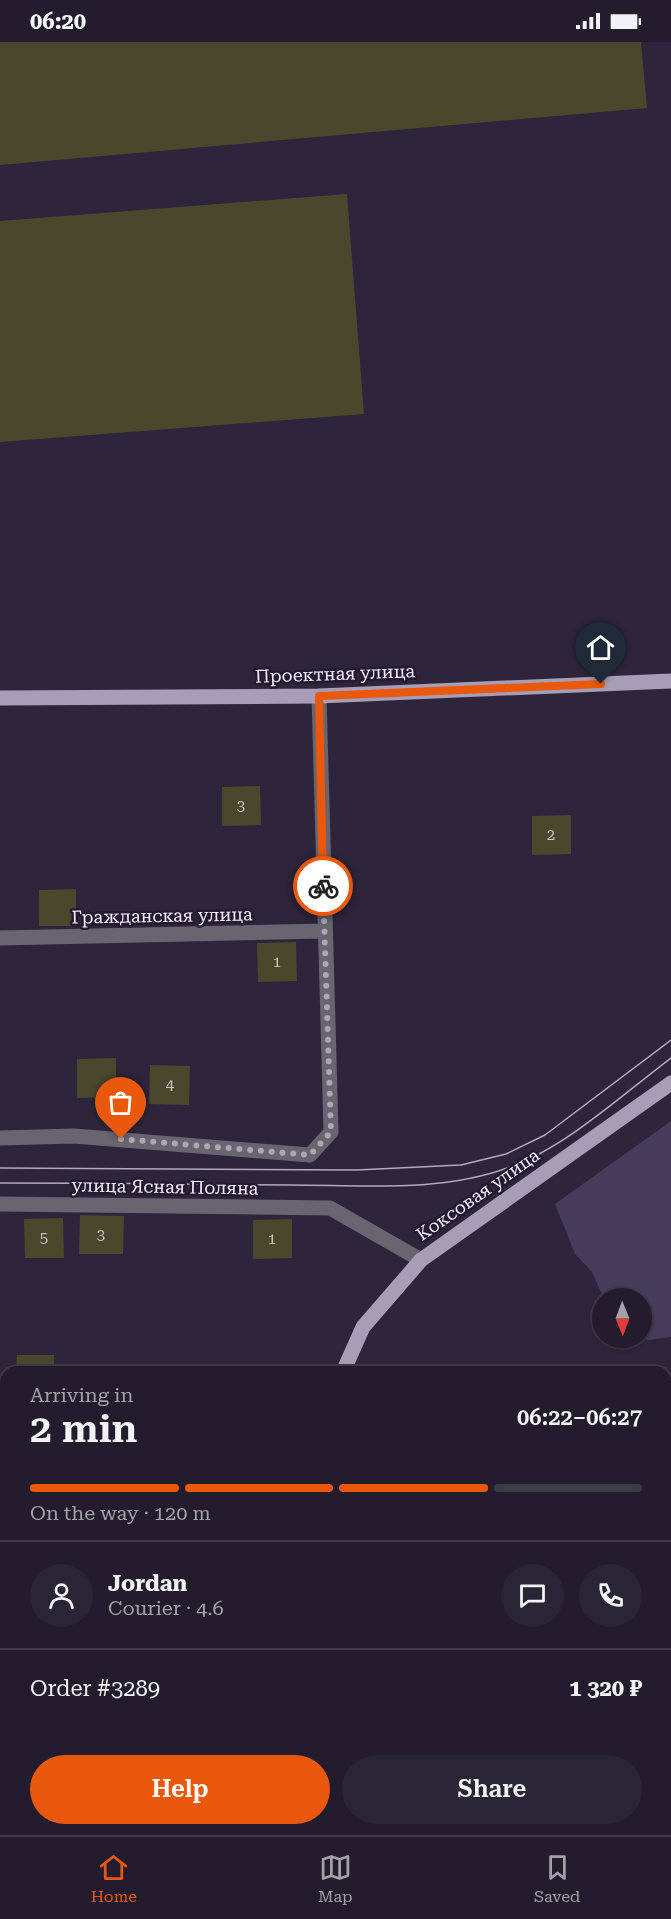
<!DOCTYPE html>
<html lang="en">
<head>
<meta charset="utf-8">
<style>
  :root { --surface:#221c2c; --page:#2a2534; --text:#f1f3f6; --muted:#a2a1a9; --line:#3f3a48; --accent:#ea580c }
  body { margin:0; font-family:"Roboto Serif",serif; background:var(--page); color:var(--text); height:100vh; display:flex; flex-direction:column; font-size:22px; white-space:nowrap }
  * { box-sizing:border-box; margin:0 }
  p { font-size:20px; color:var(--muted) }
  .icon { flex:none; width:33px; height:33px; fill:none; stroke:currentColor; stroke-width:2; stroke-linecap:round; stroke-linejoin:round }
  .map { position:relative; flex:1; overflow:hidden }
  .side { position:absolute; left:0px; top:1324px; width:672px; height:470px; display:flex; flex-direction:column; background:var(--surface); border-radius:18px 18px 0 0; box-shadow:0 2px 4px #0004,0 0 0 2px var(--line) }
  .side>* { flex:none }
  .needle { width:39px; rotate:179deg }
  .fabs { position:absolute; left:592px; top:1246px; display:grid; gap:12px }
  .fabs a { display:grid; place-items:center; width:60px; height:60px; border-radius:50%; background:var(--surface); box-shadow:0 2px 4px #0004,0 0 0 2px var(--line); font-size:30px }
  .pin { position:absolute; display:grid; place-items:center; width:51px; height:51px; color:#fff; margin:-62px -26px; border-radius:50% 50% 50% 0; rotate:-45deg; box-shadow:0 0 6px #0007 }
  .pin .icon { rotate:45deg }
  .courier { position:absolute; display:grid; place-items:center; width:60px; height:60px; margin:-30px; border:4px solid #ea580c; border-radius:50%; background:#fff; color:#222; box-shadow:0 2px 8px #0007 }
  .summary em { font-style:normal; font-weight:600 }
  .summary div { display:flex; flex-direction:column-reverse }
  .summary { display:flex; align-items:center; justify-content:space-between; height:102px; padding:0 30px }
  h1 { font-size:39px; font-weight:600; line-height:45px }
  .bar { display:grid; grid-template-columns:repeat(4,1fr); gap:9px 6px; align-content:center; height:72px; padding:0 30px }
  .bar i { height:8px; border-radius:4px; background:var(--line) }
  .bar .on { background:var(--accent) }
  .bar p { grid-column:span 4 }
  .line { display:flex; align-items:center; gap:15px; padding:0 30px; border-top:2px solid var(--line) }
  .line div { flex:1 }
  .round { display:grid; place-items:center; flex:none; width:63px; height:63px; border-radius:32px; background:var(--page) }
  .button { display:flex; gap:12px; margin-top:auto; padding:12px 30px }
  .button a { flex:1; height:69px; border-radius:36px; background:var(--accent); color:#fff; font-size:24px; font-weight:600; line-height:69px; text-align:center }
  .button a+a { background:var(--page); color:var(--text) }
  .status { display:flex; justify-content:space-between; align-items:center; height:42px; padding:0 30px; background:var(--surface); direction:ltr }
  .status svg { height:16px; fill:currentColor }
  .menu { display:flex; justify-content:space-around; align-items:center; height:84px; border-top:2px solid var(--line); background:var(--surface); font-size:16px; color:var(--muted) }
  .menu a { display:grid; justify-items:center; gap:3px }
  .menu .on { color:var(--accent) }
  .map>svg:first-child { display:block }
  .green { fill:#473c5c }
  .building { fill:#4b472c }
  .lines { fill:none; stroke-linecap:round; stroke-linejoin:round }
  .minor { stroke:#686470; stroke-width:15 }
  .major { stroke:#a69eb6; stroke-width:15 }
  .tram { stroke:#b1abbd; stroke-width:1.5 }
  .done { stroke:#aca6b7; stroke-width:6; stroke-dasharray:0 10.8 }
  .route { stroke:#ea580c; stroke-width:8 }
  .labels { text-anchor:middle; stroke-width:5; stroke-linejoin:round; paint-order:stroke }
  .number-label { font-size:15px; fill:#c7c2c6 }
  .street-label { font-size:18px; fill:#f0ebfa; stroke:#231b31 }
</style>
</head>
<body>
<div class="status"><b>06:20</b><svg viewBox="0 0 49 12"><path d="M0 12V9h3v3zM5 12V6h3v6zM10 12V3h3v9zM15 12V0h3v12zM26 1h20v11H26zM47 4h2v5h-2z"/></svg></div>
<div class="map">
<svg width="671" height="1793" viewBox="0 0 671 1793">
  <rect width="100%" height="100%" fill="#2d253b"/>
  <path class="green" d="M671,1079V1295L648,1298L642,1295V1257H604L592,1230L575,1212L555,1162Z"/>
  <path class="building" d="M0,0H641L647,66L0,123Z
    M347,152L364,372L0,400V179Z
    M260,744L261,783L222,784V745Z
    M571,773V812L532,813V774Z
    M76,847V884H39V848Z
    M296,900L297,939L258,940L257,901Z
    M116,1016V1055L77,1056V1017Z
    M150,1023L190,1024L189,1063L149,1062Z
    M80,1173L124,1174L123,1212H79Z
    M63,1176L64,1216H25L24,1177Z
    M292,1177V1216L253,1217V1178Z
    M17,1313H54V1330H16Z
    M236,1326V1330H195V1327Z
    M6,1588V1628H0V1589Z
    M666,1611H671V1754H666Z
    M417,1788H459L460,1793H417Z"/>
  <g class="lines">
    <path class="minor" d="M0,896L325,889
      M0,1096L74,1094L310,1113L331,1090L319,654
      M0,1162L330,1166L421,1218
      M0,1531H6
      M666,1595H671"/>
    <path class="major" d="M0,656L319,654L671,639
      M343,1330L363,1285L421,1218L671,1041
      M347,1788L348,1793"/>
    <path class="tram" d="M0,1126L357,1128L461,1123L506,1112L545,1093L671,998
      M0,1141C97,1141 193,1142 290,1143C362,1143 442,1151 510,1125C566,1105 623,1052 671,1016"/>
  </g>
  <g class="lines">
    <path class="done" d="M121,1097L310,1113L331,1090L323,844"/>
    <path class="route" d="M323,844L319,654L601,642"/>
  </g>
  <g class="labels">
    <g class="number-label">
      <text x="241" y="769">3</text>
      <text x="551" y="798">2</text>
      <text x="277" y="925">1</text>
      <text x="170" y="1048">4</text>
      <text x="101" y="1198">3</text>
      <text x="44" y="1201">5</text>
      <text x="272" y="1202">1</text>
    </g>
    <g class="street-label">
      <text transform="translate(335 632) rotate(-2)" y="6">Проектная улица</text>
      <text transform="translate(162 874) rotate(-1)" y="6">Гражданская улица</text>
      <text transform="translate(165 1145) rotate(1)" y="6">улица Ясная Поляна</text>
      <text transform="translate(478 1153) rotate(-35)" y="6">Коксовая улица</text>
    </g>
  </g>
</svg>
<div class="fabs">
<a><svg class="needle" viewBox="-14 -14 28 28"><path d="M0-13l5 13h-10z" fill="#e53935"/><path d="M0 13l5-13h-10z" fill="#a2a1a9"/></svg></a>
</div>
<div class="pin" style="left:121px;top:1097px;background:#ea580c"><svg class="icon" aria-label="bag" viewBox="0 0 24 24"><path d="M5 8h14l-1 12H6zM9 8a3 3 0 0 1 6 0"/></svg></div>
<div class="pin" style="left:601px;top:642px;background:#1f2937"><svg class="icon" aria-label="home" viewBox="0 0 24 24"><path d="M3 11l9-7 9 7M6 9v11h12V9"/></svg></div>
<div class="courier" style="left:323px;top:844px"><svg class="icon" aria-label="bike" viewBox="0 0 24 24"><circle cx="6" cy="16" r="4"/><circle cx="18" cy="16" r="4"/><path d="M6 16l4-8h5l3 8M10 8l3 8H6M13 5h3"/></svg></div>
<section class="side">
<div class="summary"><div><h1>2 min</h1><p>Arriving in</p></div><em>06:22–06:27</em></div>
<div class="bar"><i class="on"></i><i class="on"></i><i class="on"></i><i></i><p>On the way · 120 m</p></div>
<div class="line" style="height:108px"><a class="round"><svg class="icon" aria-label="person" viewBox="0 0 24 24"><circle cx="12" cy="8" r="4"/><path d="M4 21q1-7 8-7t8 7"/></svg></a><div><b>Jordan</b><p>Courier · 4.6</p></div><a class="round"><svg class="icon" aria-label="chat" viewBox="0 0 24 24"><path d="M4 5h16v11H9l-5 4z"/></svg></a><a class="round"><svg class="icon" aria-label="phone" viewBox="0 0 24 24"><path d="M5 4h4l2 5-3 2q2 4 5 5l2-3 5 2v4C11 20 4 13 5 4z"/></svg></a></div>
<div class="line" style="height:78px"><div>Order #3289</div><b>1 320 ₽</b></div>
<div class="button"><a>Help</a><a>Share</a></div>
</section>
</div>
<nav class="menu">
<a class="on"><svg class="icon" aria-label="home" viewBox="0 0 24 24"><path d="M3 11l9-7 9 7M6 9v11h12V9"/></svg>Home</a>
<a><svg class="icon" aria-label="map" viewBox="0 0 24 24"><path d="M3 6l6-2 6 2 6-2v14l-6 2-6-2-6 2zM9 4v14M15 6v14"/></svg>Map</a>
<a><svg class="icon" aria-label="saved" viewBox="0 0 24 24"><path d="M7 4h10v16l-5-4-5 4z"/></svg>Saved</a>
</nav>
</body>
</html>
